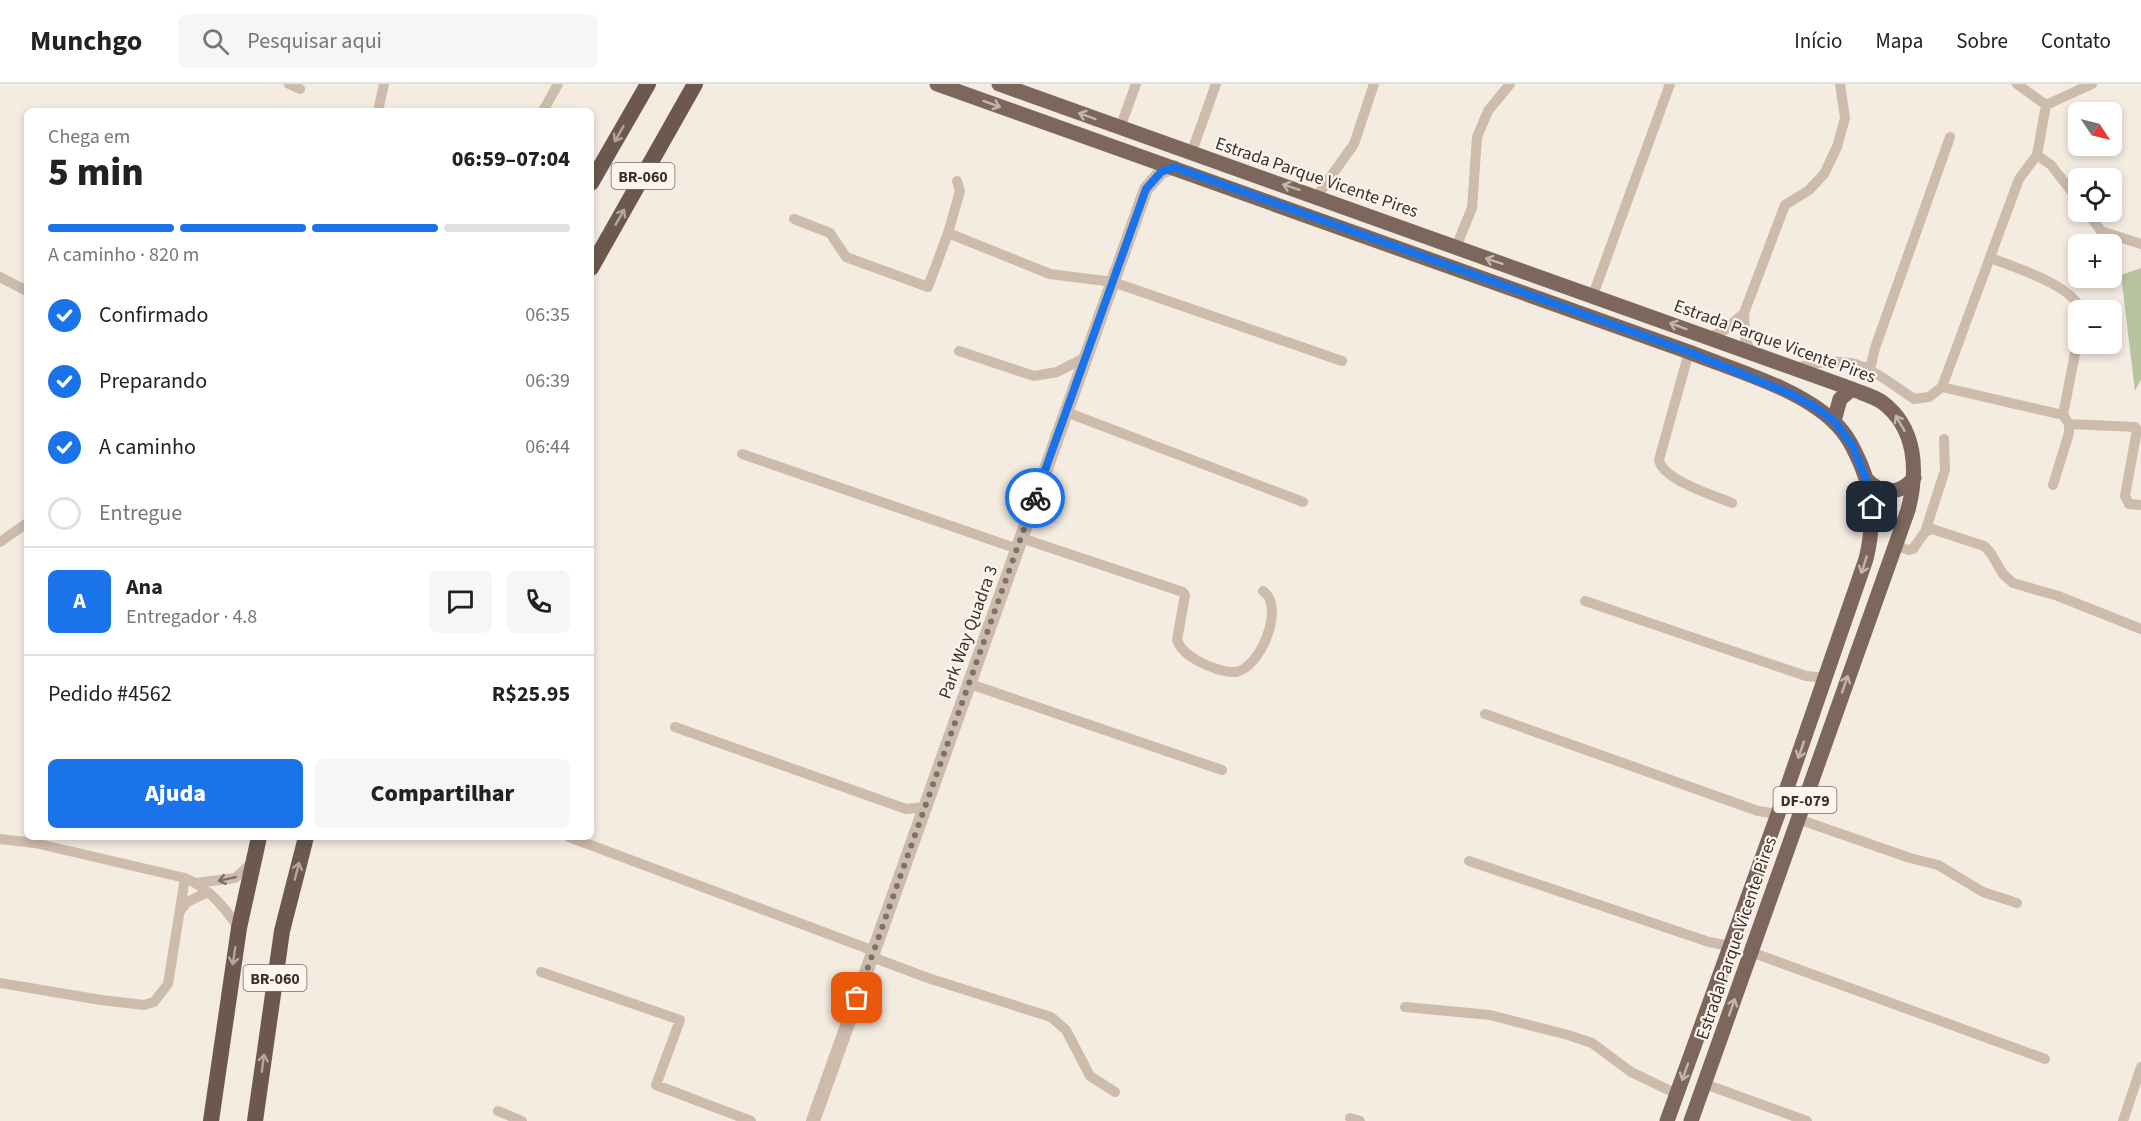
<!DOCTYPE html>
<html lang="pt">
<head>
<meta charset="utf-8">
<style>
  :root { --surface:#fff; --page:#f6f6f6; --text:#222; --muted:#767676; --line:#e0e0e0; --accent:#1a73e8 }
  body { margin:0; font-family:"Source Sans 3",sans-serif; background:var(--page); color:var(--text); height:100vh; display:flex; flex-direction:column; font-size:22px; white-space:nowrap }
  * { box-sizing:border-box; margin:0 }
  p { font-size:20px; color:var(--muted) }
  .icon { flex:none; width:33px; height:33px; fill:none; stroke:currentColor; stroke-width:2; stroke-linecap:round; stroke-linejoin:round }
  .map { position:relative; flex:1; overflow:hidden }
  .details { position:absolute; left:24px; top:24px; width:570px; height:732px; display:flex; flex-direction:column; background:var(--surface); border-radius:9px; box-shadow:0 3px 9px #0003 }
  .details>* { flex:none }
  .needle { width:39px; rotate:125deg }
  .fabs { position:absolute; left:2068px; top:18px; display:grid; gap:12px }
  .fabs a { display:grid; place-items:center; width:54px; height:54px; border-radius:9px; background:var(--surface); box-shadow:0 3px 9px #0003; font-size:30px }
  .pin { position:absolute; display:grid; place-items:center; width:51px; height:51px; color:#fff; margin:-26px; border-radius:12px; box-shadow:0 3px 9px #0006 }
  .courier { position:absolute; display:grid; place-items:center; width:60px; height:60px; margin:-30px; border:4px solid #1a73e8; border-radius:50%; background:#fff; color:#222; box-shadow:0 2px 8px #0007 }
  .head em { font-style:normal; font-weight:800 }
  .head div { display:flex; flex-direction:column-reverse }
  .head { display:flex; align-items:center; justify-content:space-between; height:102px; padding:0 24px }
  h1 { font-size:39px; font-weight:800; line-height:45px }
  .bar { display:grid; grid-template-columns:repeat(4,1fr); gap:9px 6px; align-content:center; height:72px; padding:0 24px }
  .bar i { height:8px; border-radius:4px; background:var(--line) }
  .bar .on { background:var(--accent) }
  .bar p { grid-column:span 4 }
  .line { display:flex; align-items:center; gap:15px; padding:0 24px; border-top:2px solid var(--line) }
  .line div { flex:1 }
  .round { display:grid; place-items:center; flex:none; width:63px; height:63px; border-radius:9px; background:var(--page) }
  ol { padding:0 24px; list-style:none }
  li { display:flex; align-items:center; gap:18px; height:66px }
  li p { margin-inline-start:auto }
  li .icon { padding:6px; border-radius:50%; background:var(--accent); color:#fff; stroke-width:4 }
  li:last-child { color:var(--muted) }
  li i { width:33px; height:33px; border:3px solid var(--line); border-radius:50% }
  .button { display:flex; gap:12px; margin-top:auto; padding:12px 24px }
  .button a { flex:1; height:69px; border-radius:9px; background:var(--accent); color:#fff; font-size:24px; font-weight:800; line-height:69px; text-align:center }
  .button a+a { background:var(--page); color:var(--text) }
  header { display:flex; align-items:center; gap:36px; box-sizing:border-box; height:84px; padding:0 30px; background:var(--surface); border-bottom:2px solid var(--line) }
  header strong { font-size:28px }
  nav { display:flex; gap:33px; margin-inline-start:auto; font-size:21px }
  .search { width:420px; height:54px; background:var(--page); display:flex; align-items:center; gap:15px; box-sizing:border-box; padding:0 21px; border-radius:9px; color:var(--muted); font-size:22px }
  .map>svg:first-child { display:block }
  .green { fill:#b8c4a0 }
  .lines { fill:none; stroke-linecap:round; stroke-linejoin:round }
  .minor { stroke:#cdbbac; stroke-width:10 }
  .tertiary { stroke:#cdbbac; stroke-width:14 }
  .primary { stroke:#7d675c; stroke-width:15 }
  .trunk { stroke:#6c584f; stroke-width:16 }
  .oneway { stroke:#c2b5ac }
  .oneway2 { stroke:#b4a69e }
  .oneway3 { stroke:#7d6f65 }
  .done { stroke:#7c716b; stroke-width:6; stroke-dasharray:0 10.8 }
  .route { stroke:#1a73e8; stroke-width:8 }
  .labels { text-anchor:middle; stroke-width:4.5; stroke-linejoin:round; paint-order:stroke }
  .shield { fill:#fbf5ee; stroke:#756b66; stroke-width:1.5 }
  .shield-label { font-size:16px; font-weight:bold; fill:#3b302b }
  .street-label { font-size:18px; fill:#3b302b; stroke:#fbf5ee }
</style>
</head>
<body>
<header>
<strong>Munchgo</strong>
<div class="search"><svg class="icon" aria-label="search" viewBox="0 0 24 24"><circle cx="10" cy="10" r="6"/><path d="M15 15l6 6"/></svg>Pesquisar aqui</div>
<nav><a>Início</a><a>Mapa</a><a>Sobre</a><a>Contato</a></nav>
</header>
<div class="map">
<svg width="2141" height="1037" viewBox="0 0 2141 1037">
  <rect width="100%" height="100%" fill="#f4ebe1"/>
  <path class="green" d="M2141,184V295L2135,307L2121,191Z"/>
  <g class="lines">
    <path class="minor" d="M289,0L300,5
      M2046,21L2092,0
      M378,27L384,0
      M543,27L558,0
      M1120,44L1136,0
      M1191,70L1216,0
      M2037,71L2051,81L2079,117
      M957,97L960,107L948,149L1050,190L1113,198L1342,277
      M1317,112L1354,60L1374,0
      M2087,128L2101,147L2141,160
      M794,135L830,149L846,173L928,203L948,149
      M1456,163L1472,124L1477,53L1488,27L1510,0
      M1991,174C2016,184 2072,201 2081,226
      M0,193L27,207
      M1593,211L1670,0
      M1709,253L1725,246L1744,229
      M959,267L1034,292L1057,288L1086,273
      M1689,268L1659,376C1663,396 1713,411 1732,419
      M1751,269L1745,254L1744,229L1785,121L1809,106L1824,90L1837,63L1845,34L1840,0
      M1794,284C1856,269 1864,281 1914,315L1929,313L1942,303L2019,95L2037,71L2046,21L2017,0
      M1870,285L1875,264L1950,53
      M1942,303L2063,331
      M1066,328L1303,418
      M2069,340L2135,343L2137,346L2125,412L2129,420L2141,421
      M742,370L1018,465
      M2053,401L2069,349V340L2063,331L2079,249
      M1925,448L1945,386L1944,355
      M1021,454L1183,508L1185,511L1177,556C1181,567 1190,572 1200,578C1209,583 1226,589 1236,588C1260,584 1286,523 1263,507
      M0,458L27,439
      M1894,460L1908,466L1913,465L1925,448L1932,445L1984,462L1990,468L2003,490L2013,499L2058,512L2141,545
      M1585,517L1806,592L1826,594
      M967,599L1222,686
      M1485,630L1758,727L1778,730
      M675,643L906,725L925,723
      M1798,735L1910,774L1938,781L1983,808L2017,819
      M569,753L874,867
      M0,755L35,759L185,794C209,804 224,823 239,844
      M1469,777L1709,858L1730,862
      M196,799L235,794L252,779
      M181,826L187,818L208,808
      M1751,868L2045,975
      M872,873L928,894L1051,933L1066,946L1090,992L1115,1008
      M541,888L680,936L656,1001L751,1037
      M0,899L101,916L144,921L154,918L168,900L185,794
      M1405,923L1490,931L1568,951L1592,959L1631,988L1677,1010
      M1705,1000L1807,1037
      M498,1027L522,1037
      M1350,1034L1360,1037
      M2123,1037L2141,983"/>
    <path class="tertiary" d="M813,1037L1146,105L1161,88L1174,83"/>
    <path class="primary" d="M937,0L1689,268C1734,286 1799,304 1834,338C1847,350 1854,365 1861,381C1874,412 1874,443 1866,475L1778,730L1667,1037
      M999,0L1852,305C1861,309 1873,312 1882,318C1917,344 1918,388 1908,426L1691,1037
      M1834,337L1840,315L1852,305
      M1866,395C1881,411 1900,411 1914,394"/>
    <path class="trunk" d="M591,99L648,0
      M591,184L695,0
      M211,1037L239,844L259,753
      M255,1037L282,847L306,753"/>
  </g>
  <defs><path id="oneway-shaft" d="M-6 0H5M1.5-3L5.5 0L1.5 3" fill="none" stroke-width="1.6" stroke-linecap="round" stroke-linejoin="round" transform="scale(1.5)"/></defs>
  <g class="oneway">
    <use href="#oneway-shaft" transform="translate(992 20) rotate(20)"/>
    <use href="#oneway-shaft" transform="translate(1087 32) rotate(-160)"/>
    <use href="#oneway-shaft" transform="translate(1291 103) rotate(-162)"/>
    <use href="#oneway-shaft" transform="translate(1494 177) rotate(-161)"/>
    <use href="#oneway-shaft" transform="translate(1678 242) rotate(-160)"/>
    <use href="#oneway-shaft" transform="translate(1900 339) rotate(-120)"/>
    <use href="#oneway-shaft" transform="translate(1864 481) rotate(108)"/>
    <use href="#oneway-shaft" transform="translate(1845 600) rotate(-71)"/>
    <use href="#oneway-shaft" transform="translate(1801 666) rotate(109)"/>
    <use href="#oneway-shaft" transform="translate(1732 923) rotate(-71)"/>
    <use href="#oneway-shaft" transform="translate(1685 988) rotate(110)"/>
  </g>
  <g class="oneway2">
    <use href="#oneway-shaft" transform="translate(619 50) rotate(120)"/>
    <use href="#oneway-shaft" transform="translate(620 133) rotate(-60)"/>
    <use href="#oneway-shaft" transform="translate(297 787) rotate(-75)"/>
    <use href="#oneway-shaft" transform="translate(234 872) rotate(99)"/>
    <use href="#oneway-shaft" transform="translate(263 979) rotate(-82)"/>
  </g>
  <use class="oneway3" href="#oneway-shaft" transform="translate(227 795) rotate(168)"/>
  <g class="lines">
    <path class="done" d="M857,914L1035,414"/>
    <path class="route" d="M1035,414L1146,105L1161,88L1174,83L1689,268L1791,310L1815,323L1834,337L1852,361L1866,395L1872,423"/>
  </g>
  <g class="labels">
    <g class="shield">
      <rect x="611.5" y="79" width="63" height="26" rx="4.5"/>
      <rect x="1773.5" y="703" width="63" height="26" rx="4.5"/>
      <rect x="243.5" y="881" width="63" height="26" rx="4.5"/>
    </g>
    <g class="shield-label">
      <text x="643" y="98">BR-060</text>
      <text x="1805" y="722">DF-079</text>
      <text x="275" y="900">BR-060</text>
    </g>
    <g class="street-label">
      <text transform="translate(1317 93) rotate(19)" y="6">Estrada Parque Vicente Pires</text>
      <text transform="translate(1775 257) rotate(20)" y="6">Estrada Parque Vicente Pires</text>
      <text transform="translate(968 548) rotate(-70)" y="6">Park Way Quadra 3</text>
      <text transform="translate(1736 854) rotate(-71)" y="6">Estrada Parque Vicente Pires</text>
    </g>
  </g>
</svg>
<div class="fabs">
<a><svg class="needle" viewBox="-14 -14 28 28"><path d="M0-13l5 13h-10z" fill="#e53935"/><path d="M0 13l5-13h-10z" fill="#767676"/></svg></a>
<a><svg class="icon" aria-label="locate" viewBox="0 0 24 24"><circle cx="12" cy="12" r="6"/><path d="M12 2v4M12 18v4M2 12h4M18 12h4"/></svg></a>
<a>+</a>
<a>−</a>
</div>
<div class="pin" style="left:857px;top:914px;background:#ea580c"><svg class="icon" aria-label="bag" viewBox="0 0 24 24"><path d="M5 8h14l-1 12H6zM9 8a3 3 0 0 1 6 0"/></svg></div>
<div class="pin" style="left:1872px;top:423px;background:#1f2937"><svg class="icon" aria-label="home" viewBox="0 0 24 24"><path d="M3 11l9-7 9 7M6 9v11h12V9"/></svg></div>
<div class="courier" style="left:1035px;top:414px"><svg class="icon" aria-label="bike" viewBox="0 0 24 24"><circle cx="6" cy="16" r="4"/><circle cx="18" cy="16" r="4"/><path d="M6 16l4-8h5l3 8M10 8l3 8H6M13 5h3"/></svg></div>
<section class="details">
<div class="head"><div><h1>5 min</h1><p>Chega em</p></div><em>06:59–07:04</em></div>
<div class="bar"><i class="on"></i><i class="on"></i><i class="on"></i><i></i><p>A caminho · 820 m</p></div>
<ol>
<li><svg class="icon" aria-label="check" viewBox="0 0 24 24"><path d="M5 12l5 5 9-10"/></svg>Confirmado<p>06:35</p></li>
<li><svg class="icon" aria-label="check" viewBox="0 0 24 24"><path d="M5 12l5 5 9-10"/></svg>Preparando<p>06:39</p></li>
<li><svg class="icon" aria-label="check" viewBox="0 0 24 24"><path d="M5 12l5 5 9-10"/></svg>A caminho<p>06:44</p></li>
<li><i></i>Entregue</li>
</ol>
<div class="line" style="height:108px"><b class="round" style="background:var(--accent);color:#fff">A</b><div><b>Ana</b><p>Entregador · 4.8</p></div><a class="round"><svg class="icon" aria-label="chat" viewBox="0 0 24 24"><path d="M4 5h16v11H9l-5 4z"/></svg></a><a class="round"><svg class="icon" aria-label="phone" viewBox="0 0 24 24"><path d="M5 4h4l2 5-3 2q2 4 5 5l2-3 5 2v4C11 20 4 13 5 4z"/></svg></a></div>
<div class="line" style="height:78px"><div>Pedido #4562</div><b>R$25.95</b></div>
<div class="button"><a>Ajuda</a><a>Compartilhar</a></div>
</section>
</div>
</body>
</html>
